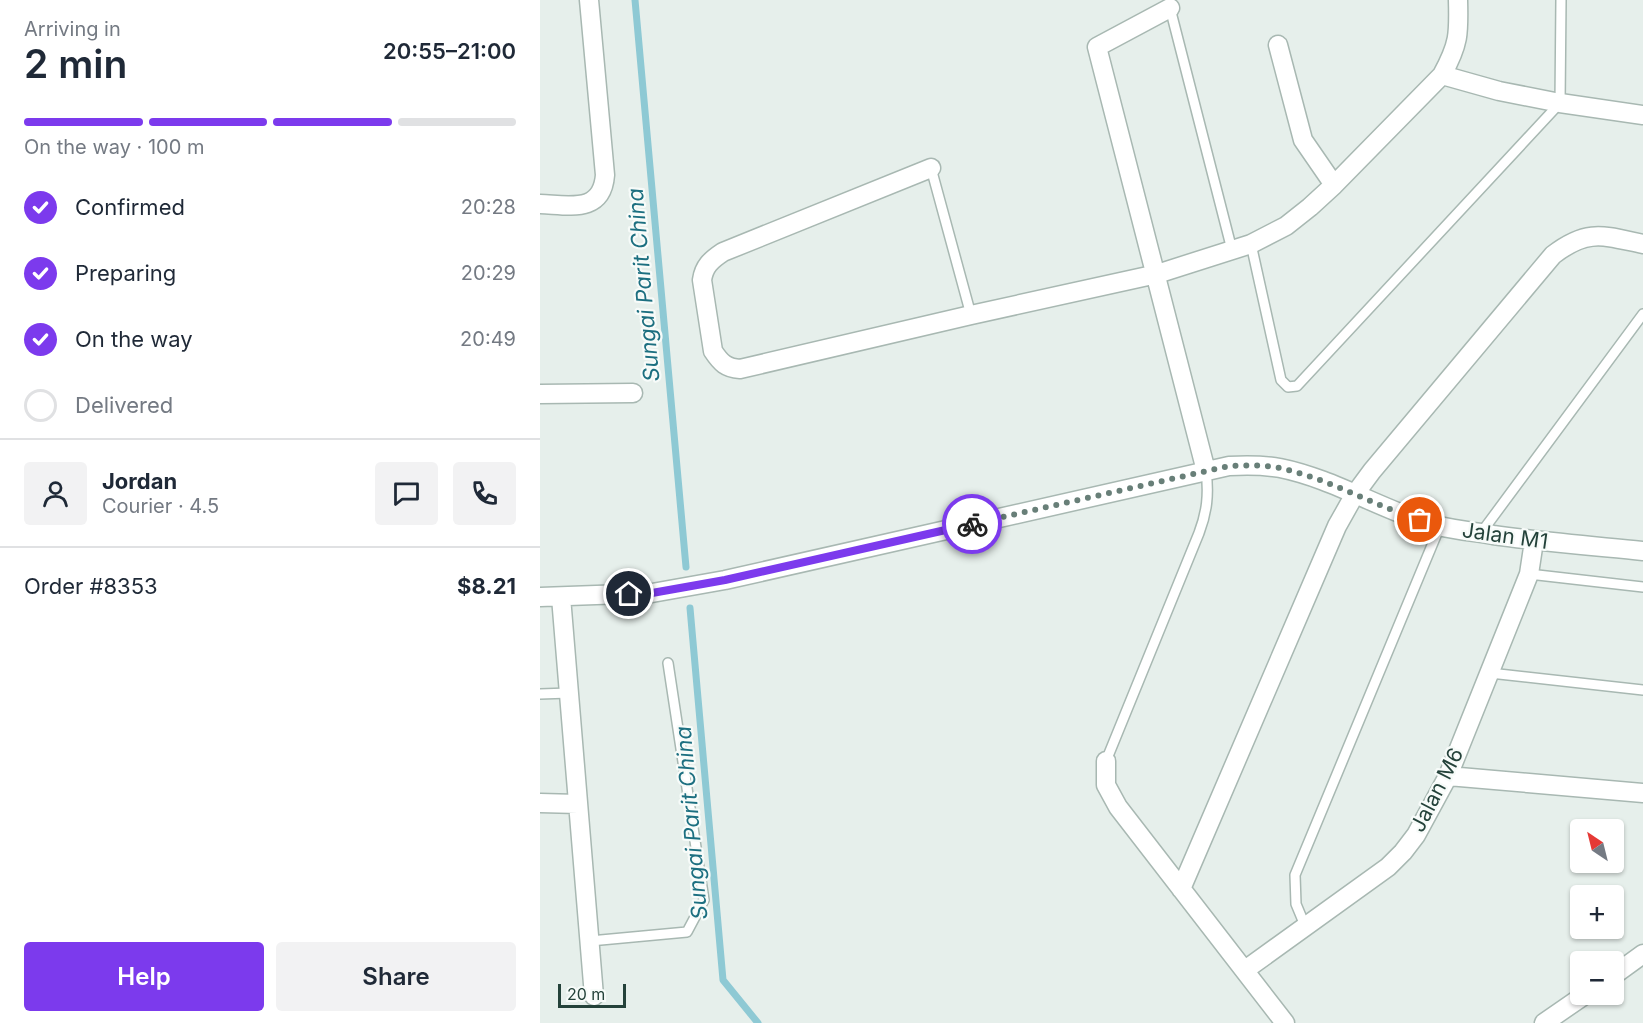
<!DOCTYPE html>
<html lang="en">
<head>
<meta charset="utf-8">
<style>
  :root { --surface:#fff; --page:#f2f2f3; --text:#1f2937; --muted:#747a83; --line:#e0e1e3; --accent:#7c3aed }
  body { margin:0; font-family:Inter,sans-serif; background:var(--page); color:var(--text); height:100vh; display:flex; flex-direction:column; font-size:22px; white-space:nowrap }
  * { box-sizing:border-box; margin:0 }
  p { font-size:20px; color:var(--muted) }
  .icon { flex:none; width:33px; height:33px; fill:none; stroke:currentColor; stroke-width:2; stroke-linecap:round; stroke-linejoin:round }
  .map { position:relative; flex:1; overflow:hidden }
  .details { display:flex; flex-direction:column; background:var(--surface); width:540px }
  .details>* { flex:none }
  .needle { width:39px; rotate:325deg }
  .tools { position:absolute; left:1030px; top:819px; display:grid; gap:12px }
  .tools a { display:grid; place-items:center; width:54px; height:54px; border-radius:6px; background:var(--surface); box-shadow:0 2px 4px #0004; font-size:30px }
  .scale { position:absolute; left:18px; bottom:15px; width:68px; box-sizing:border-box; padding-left:6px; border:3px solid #24423a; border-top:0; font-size:16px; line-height:21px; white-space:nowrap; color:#24423a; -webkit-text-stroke:4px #f7fbf9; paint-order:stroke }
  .pin { position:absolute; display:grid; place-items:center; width:51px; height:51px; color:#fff; margin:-26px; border:3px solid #fff; border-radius:50%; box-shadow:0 2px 6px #0007 }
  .courier { position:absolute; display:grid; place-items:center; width:60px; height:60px; margin:-30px; border:4px solid #7c3aed; border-radius:50%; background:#fff; color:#222; box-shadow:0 2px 8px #0007 }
  .headline em { font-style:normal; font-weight:600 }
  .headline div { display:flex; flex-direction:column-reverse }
  .headline { display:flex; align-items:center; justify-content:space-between; height:102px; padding:0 24px }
  h1 { font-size:39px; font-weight:600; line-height:45px }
  .bar { display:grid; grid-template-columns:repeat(4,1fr); gap:9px 6px; align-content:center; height:72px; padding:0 24px }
  .bar i { height:8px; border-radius:4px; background:var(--line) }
  .bar .current { background:var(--accent) }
  .bar p { grid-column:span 4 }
  .line { display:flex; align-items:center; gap:15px; padding:0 24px; border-top:2px solid var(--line) }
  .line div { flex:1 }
  .round { display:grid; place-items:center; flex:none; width:63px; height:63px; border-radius:6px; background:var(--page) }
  ol { padding:0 24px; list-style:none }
  li { display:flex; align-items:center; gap:18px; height:66px }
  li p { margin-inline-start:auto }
  li .icon { padding:6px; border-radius:50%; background:var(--accent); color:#fff; stroke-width:4 }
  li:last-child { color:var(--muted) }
  li i { width:33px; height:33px; border:3px solid var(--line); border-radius:50% }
  .button { display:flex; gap:12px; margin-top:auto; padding:12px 24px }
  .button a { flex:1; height:69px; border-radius:6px; background:var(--accent); color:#fff; font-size:24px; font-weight:600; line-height:69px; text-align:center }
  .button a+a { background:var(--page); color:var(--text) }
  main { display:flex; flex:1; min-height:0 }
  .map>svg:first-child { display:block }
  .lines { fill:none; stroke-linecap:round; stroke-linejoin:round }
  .stream { stroke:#8ec9d4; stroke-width:7 }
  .service-casing { stroke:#a8b8b2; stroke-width:12 }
  .minor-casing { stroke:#a8b8b2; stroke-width:21 }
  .service { stroke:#fff; stroke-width:9 }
  .minor { stroke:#fff; stroke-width:18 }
  .done { stroke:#687f78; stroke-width:6; stroke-dasharray:0 10.8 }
  .route { stroke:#7c3aed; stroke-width:8 }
  .labels { text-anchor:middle; stroke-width:4.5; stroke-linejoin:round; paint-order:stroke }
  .street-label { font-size:21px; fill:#24423a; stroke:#f7fbf9 }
  .water-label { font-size:22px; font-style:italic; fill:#1c6f80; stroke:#f7fbf9 }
</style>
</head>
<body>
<main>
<section class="details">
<div class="headline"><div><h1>2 min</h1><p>Arriving in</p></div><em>20:55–21:00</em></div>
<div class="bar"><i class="current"></i><i class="current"></i><i class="current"></i><i></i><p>On the way · 100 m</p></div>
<ol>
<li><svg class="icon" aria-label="check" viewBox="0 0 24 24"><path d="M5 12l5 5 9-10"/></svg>Confirmed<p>20:28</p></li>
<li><svg class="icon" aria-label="check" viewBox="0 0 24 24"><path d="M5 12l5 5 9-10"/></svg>Preparing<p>20:29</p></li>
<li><svg class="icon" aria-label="check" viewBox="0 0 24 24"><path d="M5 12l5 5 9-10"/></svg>On the way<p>20:49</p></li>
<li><i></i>Delivered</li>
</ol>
<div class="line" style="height:108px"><a class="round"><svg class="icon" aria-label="person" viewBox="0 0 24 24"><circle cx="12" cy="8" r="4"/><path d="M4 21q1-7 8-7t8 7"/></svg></a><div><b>Jordan</b><p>Courier · 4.5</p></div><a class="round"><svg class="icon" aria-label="chat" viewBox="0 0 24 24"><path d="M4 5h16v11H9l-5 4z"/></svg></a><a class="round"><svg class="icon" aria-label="phone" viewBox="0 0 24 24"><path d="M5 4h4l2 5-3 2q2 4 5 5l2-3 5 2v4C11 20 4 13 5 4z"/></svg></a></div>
<div class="line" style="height:78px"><div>Order #8353</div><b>$8.21</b></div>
<div class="button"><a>Help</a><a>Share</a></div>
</section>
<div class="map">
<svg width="1103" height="1023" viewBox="0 0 1103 1023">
  <rect width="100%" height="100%" fill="#e6efeb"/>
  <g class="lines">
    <path class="stream" d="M95,0L146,567
      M150,608L183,980L218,1023"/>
    <g class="service-casing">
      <path id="service" d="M630,8L692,250
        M391,168L431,315
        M711,244L741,380L748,387L757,386L1020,103L1021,0
        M941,533L1103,314
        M989,574L1103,587
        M950,673L1103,690
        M0,694L29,693
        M566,761L659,533C667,512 669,494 666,471
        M766,928L756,904L755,875L900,526
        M50,941L147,932L164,900L128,663"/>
    </g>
    <g class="minor-casing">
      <path id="minor" d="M630,8L557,47L666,471
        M738,45L763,140L794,185
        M902,75L959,91L1020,103L1103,115
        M391,168L183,252C171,260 164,266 162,280L173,351C181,363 186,368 200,369L431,315L617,274L711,244L746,226L770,207L794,185L902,75C919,44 919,34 918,0
        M0,204C29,205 62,214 65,175L49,0
        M0,394L93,393
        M0,597L112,593L185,580L689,466C706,465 723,465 740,468C795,479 844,512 899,526C916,530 935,532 953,535C1003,542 1053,546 1103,551
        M21,597L54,996
        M566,761V785L578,807L745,1023
        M908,776L1103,793
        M0,803L38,804
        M641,889L797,526L815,494L832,471L1013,255C1048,228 1064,236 1103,244
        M705,970L848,867L863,852L876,835L908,776L989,574L994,541
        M1074,975L1103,954
        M1004,1023L1046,994"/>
    </g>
    <use href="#service" class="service"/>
    <use href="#minor" class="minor"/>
  </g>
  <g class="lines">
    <path class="done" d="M432,524L689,466C706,465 724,465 740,468C789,479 833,505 880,520"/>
    <path class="route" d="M89,594L112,593L185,580L432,524"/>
  </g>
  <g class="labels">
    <g class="street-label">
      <text transform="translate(965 536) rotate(8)" y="7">Jalan M1</text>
      <text transform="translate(897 790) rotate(-63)" y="7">Jalan M6</text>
    </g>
    <g class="water-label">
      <text transform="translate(103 285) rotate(-95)" y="8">Sungai Parit China</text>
      <text transform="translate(151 823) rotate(-95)" y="8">Sungai Parit China</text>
    </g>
  </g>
</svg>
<div class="tools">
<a><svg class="needle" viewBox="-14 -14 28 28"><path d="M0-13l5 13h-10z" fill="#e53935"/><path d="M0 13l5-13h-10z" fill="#747a83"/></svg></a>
<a>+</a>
<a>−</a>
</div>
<div class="scale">20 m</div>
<div class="pin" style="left:880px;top:520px;background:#ea580c"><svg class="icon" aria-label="bag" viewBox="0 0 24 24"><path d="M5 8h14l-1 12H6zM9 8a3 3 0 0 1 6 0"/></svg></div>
<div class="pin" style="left:89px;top:594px;background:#1f2937"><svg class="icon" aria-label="home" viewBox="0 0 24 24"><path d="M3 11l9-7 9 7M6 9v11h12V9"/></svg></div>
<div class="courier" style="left:432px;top:524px"><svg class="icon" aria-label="bike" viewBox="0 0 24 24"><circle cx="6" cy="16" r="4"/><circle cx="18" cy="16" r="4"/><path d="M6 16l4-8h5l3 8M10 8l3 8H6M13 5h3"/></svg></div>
</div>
</main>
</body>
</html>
